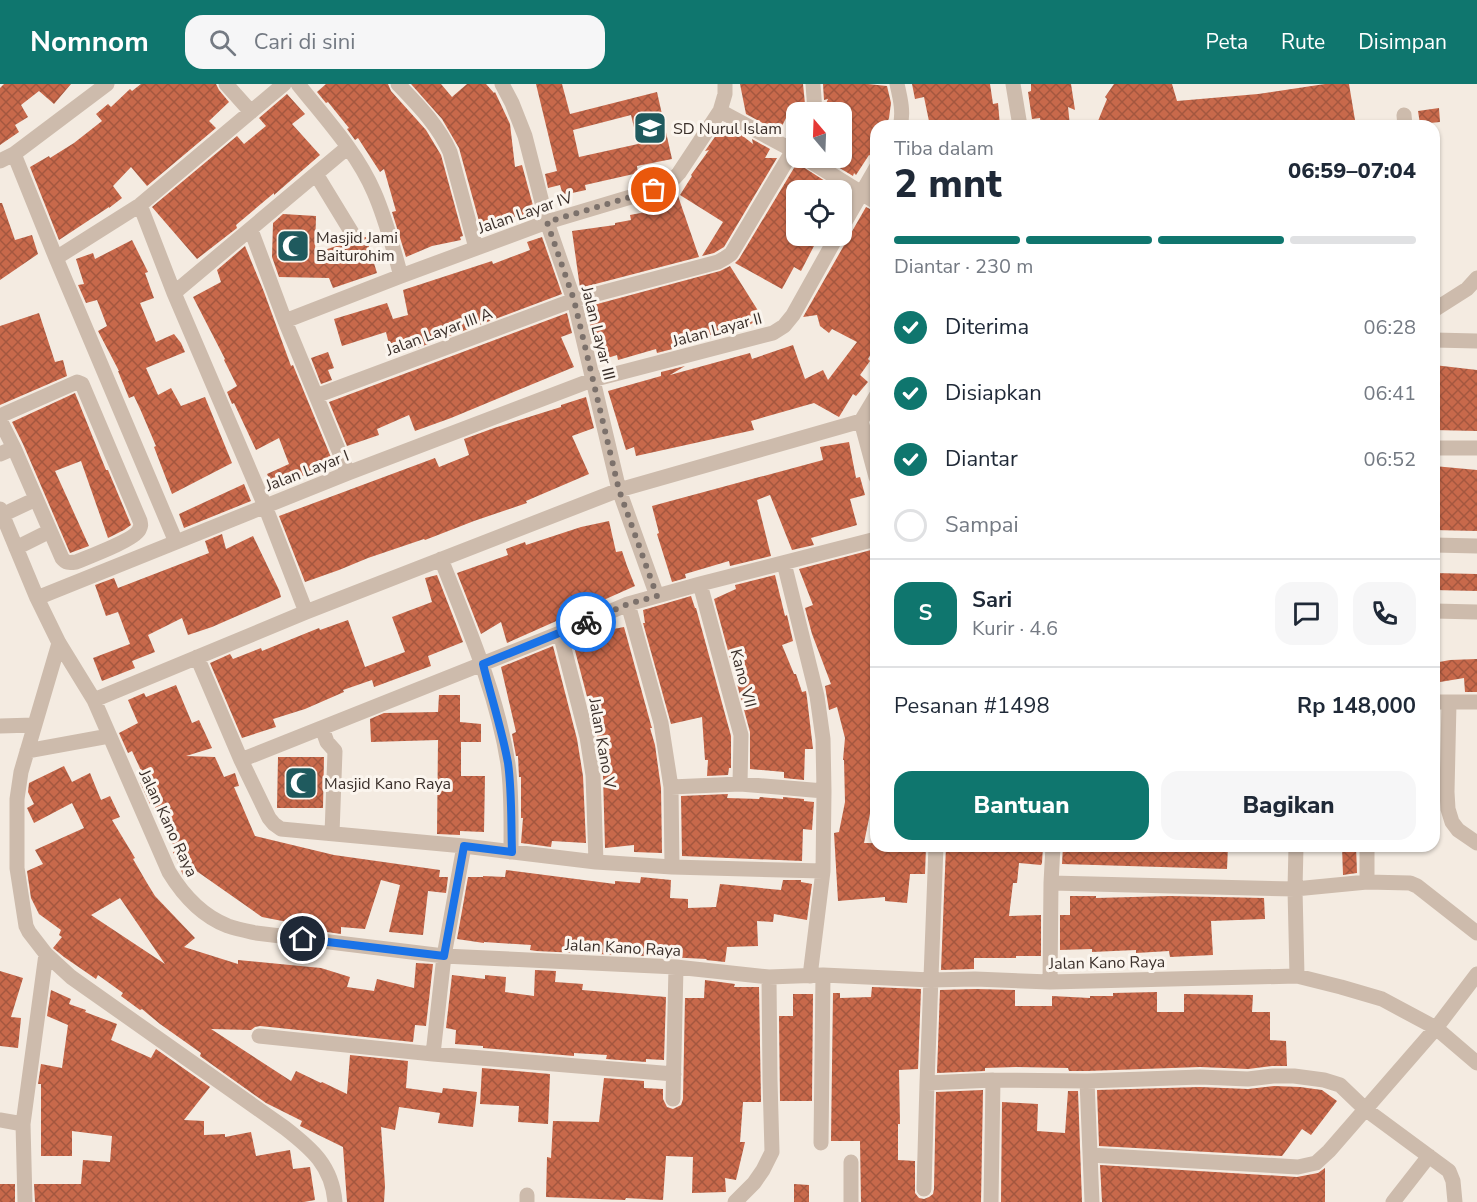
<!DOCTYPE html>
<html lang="id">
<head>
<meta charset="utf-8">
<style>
  :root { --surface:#fff; --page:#f6f6f7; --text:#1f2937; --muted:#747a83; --line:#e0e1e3; --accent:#0f766e }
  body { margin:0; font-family:"Nunito Sans",sans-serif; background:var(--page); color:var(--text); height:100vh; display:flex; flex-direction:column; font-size:22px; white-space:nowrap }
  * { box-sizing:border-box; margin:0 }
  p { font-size:20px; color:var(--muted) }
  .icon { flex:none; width:33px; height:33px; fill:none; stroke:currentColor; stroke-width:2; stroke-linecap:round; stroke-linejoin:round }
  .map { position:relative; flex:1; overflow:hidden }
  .side { position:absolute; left:870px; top:36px; width:570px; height:732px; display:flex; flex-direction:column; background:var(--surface); border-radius:18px; box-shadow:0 2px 4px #0004 }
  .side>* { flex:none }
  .needle { width:39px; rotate:341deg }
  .buttons { position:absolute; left:786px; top:18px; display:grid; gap:12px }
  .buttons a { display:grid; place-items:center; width:66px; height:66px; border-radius:12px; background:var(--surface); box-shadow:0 2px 4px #0004; font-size:30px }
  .pin { position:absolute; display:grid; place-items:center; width:51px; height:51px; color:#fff; margin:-26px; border:3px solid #fff; border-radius:50%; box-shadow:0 2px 6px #0007 }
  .courier { position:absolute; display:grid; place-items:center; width:60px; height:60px; margin:-30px; border:4px solid #1a73e8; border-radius:50%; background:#fff; color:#222; box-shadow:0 2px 8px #0007 }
  .headline em { font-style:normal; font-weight:800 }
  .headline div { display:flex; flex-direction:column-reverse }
  .headline { display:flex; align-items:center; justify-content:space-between; height:102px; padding:0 24px }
  h1 { font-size:39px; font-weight:800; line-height:45px }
  .bar { display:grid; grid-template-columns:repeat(4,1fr); gap:9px 6px; align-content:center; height:72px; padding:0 24px }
  .bar i { height:8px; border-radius:4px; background:var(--line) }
  .bar .active { background:var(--accent) }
  .bar p { grid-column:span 4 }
  .line { display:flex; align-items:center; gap:15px; padding:0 24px; border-top:2px solid var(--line) }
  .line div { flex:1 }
  .round { display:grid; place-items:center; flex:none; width:63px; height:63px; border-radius:18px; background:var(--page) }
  ol { padding:0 24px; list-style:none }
  li { display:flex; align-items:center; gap:18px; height:66px }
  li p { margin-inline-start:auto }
  li .icon { padding:6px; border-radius:50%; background:var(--accent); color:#fff; stroke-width:4 }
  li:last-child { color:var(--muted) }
  li i { width:33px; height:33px; border:3px solid var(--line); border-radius:50% }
  .action { display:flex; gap:12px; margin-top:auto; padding:12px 24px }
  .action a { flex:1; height:69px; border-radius:18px; background:var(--accent); color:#fff; font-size:24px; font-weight:800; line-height:69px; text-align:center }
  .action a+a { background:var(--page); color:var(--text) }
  header { display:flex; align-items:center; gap:36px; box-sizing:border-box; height:84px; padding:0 30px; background:var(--accent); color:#fff }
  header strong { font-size:28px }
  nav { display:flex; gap:33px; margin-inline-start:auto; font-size:21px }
  .search { width:420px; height:54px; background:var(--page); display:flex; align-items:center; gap:15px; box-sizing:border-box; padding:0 21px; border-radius:18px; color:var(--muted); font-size:22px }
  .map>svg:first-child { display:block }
  .building { fill:url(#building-cross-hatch); fill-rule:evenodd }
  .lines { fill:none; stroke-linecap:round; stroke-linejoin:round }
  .minor { stroke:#cdbbac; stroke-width:15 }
  .done { stroke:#7c716b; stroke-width:6; stroke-dasharray:0 10.8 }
  .route { stroke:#1a73e8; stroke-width:8 }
  .labels { text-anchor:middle; stroke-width:6; stroke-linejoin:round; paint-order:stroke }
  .poi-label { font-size:16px; fill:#3b302b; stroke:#fbf5ee; text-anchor:start }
  .street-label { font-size:16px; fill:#3b302b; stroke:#fbf5ee }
</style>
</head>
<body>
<header>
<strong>Nomnom</strong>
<div class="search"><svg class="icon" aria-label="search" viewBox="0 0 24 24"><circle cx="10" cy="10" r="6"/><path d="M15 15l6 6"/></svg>Cari di sini</div>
<nav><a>Peta</a><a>Rute</a><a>Disimpan</a></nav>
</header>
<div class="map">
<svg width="1477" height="1118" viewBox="0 0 1477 1118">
  <defs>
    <pattern id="building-cross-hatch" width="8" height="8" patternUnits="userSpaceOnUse" patternTransform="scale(1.5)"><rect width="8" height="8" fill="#c8694b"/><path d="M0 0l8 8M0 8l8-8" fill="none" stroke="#a4573f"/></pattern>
  </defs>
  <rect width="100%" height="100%" fill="#f4ebe1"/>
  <path class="building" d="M4,0H71L54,20L39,7L21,21L28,33L15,41L19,48L0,61V4Z
    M141,0H216L219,6L229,18L209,37L216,44L147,102L131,83L113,102L122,114L109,124V123L59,156L30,83L49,72L50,74L74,59L102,37L96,30L108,20L111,23L130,5L132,7Z
    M326,0H388L391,7L426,46L441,71L463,152L460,153L461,156L432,162L406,173L392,128L396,127L384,85L380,88L358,54L355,56L347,45L349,44L328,18L326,19L317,8Z
    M411,0H441L452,13L467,0H486L494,9L495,8L510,40L515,83L522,81L535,129L510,134L511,141L500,145L482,148L459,64L442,35Z
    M536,0H562L570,30L657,8L672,75L637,82L638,89L585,101L586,106L563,111L560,101L548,104L545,90L557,87ZM631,31L638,60L579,73L573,46Z
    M740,0H803L805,20L791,24L779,48L746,30Z
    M823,0H868L887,2L891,19L889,34L886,42H876V74L869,71L856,91L854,89L853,92L823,74H842V28H825L824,24L828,15L824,16Z
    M912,0H990L993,20L998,19L1000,42H930L924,13L915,15Z
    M1031,0H1071L1075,26L1068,23L1070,42H1041L1040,34L1032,35L1028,8L1031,7Z
    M1114,0H1172L1177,17L1258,10L1325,0H1349L1356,42H1110L1098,37L1107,15L1105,13Z
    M287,10L305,30L292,40L320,71L274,111V109L236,141L237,144L197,175L152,123L237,52L244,60L266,42L259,34Z
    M1439,24L1440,38L1420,40L1418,27Z
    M724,40L735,46L753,60L752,55L770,65L765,74H777L724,163L714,169L702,172L723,138L680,111L692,92L691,91L709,66L705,67Z
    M797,79L839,106H796V152H815L811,158L815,160L801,187L794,183L782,205L735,179L739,175Z
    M678,112L699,173L580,204L572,147L615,141V139L631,136L630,131L662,125L660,118Z
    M0,119H2L15,156L32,151L38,170L0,196Z
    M866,123L876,128V261L868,275L870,277L860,291L868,298L856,312L853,310L839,333L814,319L751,337L754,346L636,372L634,363L626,366L608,307L661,292V288L685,282L670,291L750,269L752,275L793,261L805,295L823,286L828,296L857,258L832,245L829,249L820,242L817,231L803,233Z
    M283,130L316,132L315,169L349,158H357L360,154L366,153L377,189L333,204L329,194L279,193L272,173L273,139Z
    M542,153L562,210L412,266L407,254L389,260L386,248L342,262L334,235L387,219L393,235L408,231L403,206L492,177L493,180L530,166L527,158Z
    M132,156L148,188L145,189L154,214L140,219L156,258L174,250L181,259L185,268L146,284L158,311L171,304L181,322L205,313L232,379L172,410L154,363L156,362L141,327L134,312L129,314L118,287H119L98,247L107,242L97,216L86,219L78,201L84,200L76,175L93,169L95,175Z
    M245,162L264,208L291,282L293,281L335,383L319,387L318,385L274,405L267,390L289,380L279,354L256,366L234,319L232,320L227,308L237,302L224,276L225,275L193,213L221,198L217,186Z
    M730,182L762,233L743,245L710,251L711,255L657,269L656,265L618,276L617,271L598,277L586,223L720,187Z
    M39,229L55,278L63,276L67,292L0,321V242Z
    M567,229L572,249L561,253L574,283L451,334L415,347L409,331L377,345L379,351L347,362L329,318Z
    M328,268L334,284L328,286L332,296L321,300L311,274Z
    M1434,281L1477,286V347L1434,346Z
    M75,309L106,386H108L131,441L124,446L108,454L81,377L55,387L89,462L70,469L23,360L12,338Z
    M586,313L594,344L572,352L589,390L526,417L527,419L474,437L425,456L424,455L368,474L339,486L305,498L279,432L435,374L439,383L469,371L464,355L494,344L561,323V321Z
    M849,358L856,394L860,393L865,411L850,415L857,441L811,454L814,461L792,466L770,411L757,416L771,472L730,482L729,477L685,490L686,494L672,498L657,450L659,449L652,422L823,376L820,363Z
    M1434,382L1477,386V447L1434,446Z
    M244,400L251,417L184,444L179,430Z
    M609,437L616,468L622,467L627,482L635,502L507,559L501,538L481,550L457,489L508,471L506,465L525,458L526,461L581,443Z
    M222,450L226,465L253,452L279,506L281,513L212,543L188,551L182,534L148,551L155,568L132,577L135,584L102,597L93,574L130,560L118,528L106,532L95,501L114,494L118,504L209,469L205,457Z
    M871,466L876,482V705H875L864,759H876V762H926L925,790H910L907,819L885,817V813L838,817L834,749L839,748L845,718L844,676H843L845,654L837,623L829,626L825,602L831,600L812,550L805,524L813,521L799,485Z
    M1434,489L1477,490V507L1434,506Z
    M437,491L463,558L428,572L431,582L374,603L372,596L343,606L344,608L305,625L273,635L276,643L242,654L210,579L230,570L233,575L261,564L262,567L319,544L320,546L348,536L365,583L405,568L392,533L432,518L425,494Z
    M775,491L785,532L787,531L793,557L782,561L794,590H796L802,608L806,607L807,614L813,665H805L804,696L784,694V688L750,685V648L714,515L736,505L735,501Z
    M691,512L695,524H696L731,652V684H729L728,691L707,692L708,676H705L702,633L671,640L643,539H645L643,526Z
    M624,543L651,641L652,644H650L655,661L661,704L662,769L634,768V761L605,764L603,691L597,651L572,555L574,554L576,559L603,550V547Z
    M553,562L577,655L583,692L586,759L552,757L551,763L521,759L523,734H521V693H519L518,672H516L512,650L516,648L501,583Z
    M1477,575V608H1465L1464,594L1434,599V579L1450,576Z
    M176,601L192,639L199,636L212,664L186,672L215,673L224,693L235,689L239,702L234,703L255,752L334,771L440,786L439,793H448L446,809L428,807L423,851L389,848L400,801L381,796L365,845L341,843V850L313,846V843L262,833L195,786L183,791L173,768L176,767L153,719L150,720L140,698V697L145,695L132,667L128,669L119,649L138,639L128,616L144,609L146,613Z
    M439,611H460V638L481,640V658H461V692H485L484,748L460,747V751L437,750L438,656L371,658L370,635L384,629L438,628Z
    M278,673H324L323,724H277Z
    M64,682L72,698L90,689L101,716L110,712L120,733L112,736L135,774L133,775L147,799L155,812L195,854L184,863L238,880V876L321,884L350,893L347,903L374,907L377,895L414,904L416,879L433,880L426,942L415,941L413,958L260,942L255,943L251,946L211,945L291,997L296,987L321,999L322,998L347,1010L350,971L408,977L406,1004L442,1009L443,1004L477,1008L473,1043L438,1039L440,1029L399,1023L395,1046L381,1043L385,1102L384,1118H347L343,1063L300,1042L302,1037L266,1019L200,972L201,969L160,940L142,925L140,926L121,912L123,909L98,891L96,895L64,873L53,864L62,853L59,851L61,846L39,830L31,814L27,787L43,780L35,766L84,744L72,719L34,739L27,724L34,720L28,708L29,699ZM120,814L165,880L91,831Z
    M728,710L727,714L759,715L760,713L783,715V713L804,715V717L814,718L812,746L803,745L802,777L682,772L681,712Z
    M946,762H1043L1042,779L1041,781L1019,779L1017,799H1013L1009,832L1041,831V872H1016V874H974V885L941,886Z
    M1063,762H1228L1227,785L1062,780Z
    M1342,762H1356L1357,789L1343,791Z
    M506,786L615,800V797L640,799L641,793L671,796L670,814L688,815V824L716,823L720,800L781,806L783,796H801V798L812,800L807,836L774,830L773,838L757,837L758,862L727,863L725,878L706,876L707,875L666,873V871L640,872L536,867L530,866L531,861L484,858V859L457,855L468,793H483V792L505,793Z
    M1070,812H1096V814L1170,812L1264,814L1265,835L1211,837L1213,871L1170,873L1169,867L1136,869V866L1092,868V865L1060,866V831H1070Z
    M535,886L556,887L555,898L583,900L582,906L666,913L664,976L646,975V978L606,975L607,971L574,969V972L483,964V962L455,960L456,946L446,944L452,891L485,895V891L506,893L505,908L534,912Z
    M0,887L23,894L11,933L21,934L18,964L0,962Z
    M705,896L735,900L734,903H759L761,1018H743L740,1058H745L736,1096L725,1094L726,1108L692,1109L693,1073L666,1072L663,1116L626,1114L625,1116L546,1113L547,1073L551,1074L553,1037L599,1038L604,994L644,997V1004L663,1005V1015L667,1023L673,1025L681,1021L683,1015L685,914H704Z
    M872,903L921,905L918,985L899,986L900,1040H898V1076L915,1077V1109L919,1114L924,1115L929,1113L933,1110L934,1105L936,1008L983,1006L981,1118H861L860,1057H831L833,909H840V914L871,913Z
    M975,905L1015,906V922H1052V912L1090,914V912H1113V909L1157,908V928H1184V910L1253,911L1252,928H1270V956L1286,957L1287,982H1272L1248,985L1200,983L1087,987H1069L1068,984L1016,983L985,984V987L937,989L940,906Z
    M51,906L71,915L69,920L86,926L85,928L117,940L111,956L151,974L156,965L210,1003L184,1036L204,1037V1051L225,1050V1053L251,1048L256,1072L290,1066L293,1085L310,1083L315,1116L304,1118H35L34,1100H81L83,1076L110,1078L112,1052L72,1047V1072H41V1000H38L41,980L62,984L68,941L47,932Z
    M793,910H813L812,1017H780L779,932H793Z
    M482,984L550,990L548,1040L518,1038L519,1022L480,1020Z
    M1274,1002L1300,1003L1322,1006L1337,1017L1311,1051L1302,1045L1282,1072L1099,1062L1097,1006L1200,1003L1248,1005Z
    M1068,1007H1078L1082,1118H1001L1002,1018L1038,1020L1037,1047L1065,1049Z
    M1100,1081L1297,1093L1318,1089L1325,1084V1118H1102Z
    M0,1100H15V1118H0Z
    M794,1100L809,1101V1118H794Z"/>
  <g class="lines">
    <path class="minor" d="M226,0L251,28
      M298,0C325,34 357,68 374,108C386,135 393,164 401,192
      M398,0C418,21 438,41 450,68L476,164
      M502,0L512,19L525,52L547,138L574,216L619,406L657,512
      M813,0L815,28
      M897,0C900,13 904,29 900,42
      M1013,0L1020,42
      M720,27L796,68
      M1404,31L1405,42
      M14,70L56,174L176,458
      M805,74L876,118
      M0,77L14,70L107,0
      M316,90L352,149
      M140,121L174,209L265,422L306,528
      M842,143L876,84
      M251,146L285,237L348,389
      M56,174L140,121L284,0
      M174,209L348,63
      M1434,226L1467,205L1477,194
      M285,237L401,192L547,138L654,106L669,100L679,89L720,27L725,10V0
      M1434,256L1477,257
      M316,312L574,216L718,178L725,174L731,170L796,61
      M0,332L77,298L82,300L140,437C141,441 141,442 139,446C134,456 88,473 76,478C69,479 66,479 62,474L14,364L0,336
      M861,337L876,393
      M861,337L876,312
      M1434,364H1477
      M0,370L14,364
      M0,425L37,514L59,559L94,616L169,788C183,811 202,832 228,842C237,845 247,847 256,849L444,872L676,883L769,893L823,891L931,896L975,895L1050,898L1297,892L1341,903L1382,915L1436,944L1477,979
      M2,431L36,415
      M1434,461L1477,462
      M16,464L50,447
      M441,475C467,541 497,609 508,680C512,709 511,739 511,768
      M784,479L817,612L823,655L824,707L823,787L810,892
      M700,500L741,651L740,700
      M37,514L348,389L592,296L773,249L784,242L793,231L837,152
      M628,520L661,639L671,703L672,783
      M1434,527L1477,528
      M560,549L587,653L593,691L596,778
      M59,559L21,688L17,715V784L26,842L29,848L46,870L71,893L285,1044C312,1065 332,1082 335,1118
      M197,573L241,676L269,734L274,740L281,745L464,762L596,778L672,783L823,787
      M94,616L306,528L619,406L861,337
      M1434,618H1477
      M1449,619L1447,708L1448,725L1452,738L1458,746L1477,759
      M0,642L34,641
      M322,644L327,658L335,667L332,750
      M27,667L109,652
      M241,676L560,549L628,520L700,500L876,455
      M671,703L740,700L824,707
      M1296,762L1295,805L1297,892
      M1367,762V798
      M1051,799L1295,805L1367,798L1410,799L1417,802L1477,849
      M1050,898L1051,799L1053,762
      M259,952L433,970L674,990
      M433,970L444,872L464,762
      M1087,997L1092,1118
      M927,999L993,996L1087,997L1200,993L1248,995L1273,992H1294L1324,996L1340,1001L1365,1025L1449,1087L1453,1097L1455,1118
      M673,1015L676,883
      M0,1036L23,1040
      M821,1059L823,891
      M1090,1071L1298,1083L1316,1079L1329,1067L1436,944L1477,890
      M924,1105L927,999L936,762
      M25,1118L23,1040L46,870
      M527,1118V1111
      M735,1118L754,1099L763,1086L772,1068L770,996L769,893
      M851,1118V1078
      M991,1118L993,996
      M1393,1118L1429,1072"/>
  </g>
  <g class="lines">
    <path class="done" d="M586,538L628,520L657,512L619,406L574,216L547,138L654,106"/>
    <path class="route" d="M303,855L444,872L464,762L512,768C511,738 512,708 508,679C502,646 491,613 483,580L586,538"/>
  </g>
  <defs>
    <g id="school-square" transform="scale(1.725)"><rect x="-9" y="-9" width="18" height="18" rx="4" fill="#1f5a5e" stroke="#fbf5ee"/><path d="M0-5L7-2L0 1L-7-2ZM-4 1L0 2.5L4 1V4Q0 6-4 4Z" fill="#fff"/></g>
    <g id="mosque-square" transform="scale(1.725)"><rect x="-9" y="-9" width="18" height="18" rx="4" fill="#1f5a5e" stroke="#fbf5ee"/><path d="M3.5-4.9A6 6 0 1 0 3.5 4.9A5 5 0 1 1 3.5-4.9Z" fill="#fff"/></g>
  </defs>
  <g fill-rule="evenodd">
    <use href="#school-square" x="650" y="44"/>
    <use href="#mosque-square" x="293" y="162"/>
    <use href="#mosque-square" x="301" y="699"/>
  </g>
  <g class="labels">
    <g class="poi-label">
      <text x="673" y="50">SD Nurul Islam</text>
      <text x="316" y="159">Masjid Jami<tspan x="316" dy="18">Baiturohim</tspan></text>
      <text x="324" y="705">Masjid Kano Raya</text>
    </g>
    <g class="street-label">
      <text transform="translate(525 128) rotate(-19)" y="6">Jalan Layar IV</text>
      <text transform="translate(717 245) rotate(-15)" y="6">Jalan Layar II</text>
      <text transform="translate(439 247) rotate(-20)" y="6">Jalan Layar III A</text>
      <text transform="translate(599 249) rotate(76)" y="6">Jalan Layar III</text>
      <text transform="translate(307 386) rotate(-21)" y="6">Jalan Layar I</text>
      <text transform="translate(744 594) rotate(75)" y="6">Kano VII</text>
      <text transform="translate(603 659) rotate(80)" y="6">Jalan Kano V</text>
      <text transform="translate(169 739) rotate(65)" y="6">Jalan Kano Raya</text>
      <text transform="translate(623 863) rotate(3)" y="6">Jalan Kano Raya</text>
      <text transform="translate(1107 878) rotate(-1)" y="6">Jalan Kano Raya</text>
    </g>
  </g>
</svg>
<div class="buttons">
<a><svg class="needle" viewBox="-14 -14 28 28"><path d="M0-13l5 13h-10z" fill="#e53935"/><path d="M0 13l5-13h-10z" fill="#747a83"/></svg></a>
<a><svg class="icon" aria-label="locate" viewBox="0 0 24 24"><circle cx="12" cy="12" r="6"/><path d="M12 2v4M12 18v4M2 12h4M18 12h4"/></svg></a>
</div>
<div class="pin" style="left:654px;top:106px;background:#ea580c"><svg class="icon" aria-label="bag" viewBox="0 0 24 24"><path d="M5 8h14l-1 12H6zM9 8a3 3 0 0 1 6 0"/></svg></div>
<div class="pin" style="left:303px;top:855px;background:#1f2937"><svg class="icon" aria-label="home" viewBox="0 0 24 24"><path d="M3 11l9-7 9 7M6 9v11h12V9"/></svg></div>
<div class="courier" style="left:586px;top:538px"><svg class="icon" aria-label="bike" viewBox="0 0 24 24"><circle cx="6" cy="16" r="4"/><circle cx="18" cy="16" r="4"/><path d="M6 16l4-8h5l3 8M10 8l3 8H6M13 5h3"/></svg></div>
<section class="side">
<div class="headline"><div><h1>2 mnt</h1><p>Tiba dalam</p></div><em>06:59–07:04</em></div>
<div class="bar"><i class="active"></i><i class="active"></i><i class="active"></i><i></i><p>Diantar · 230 m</p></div>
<ol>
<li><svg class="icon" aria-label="check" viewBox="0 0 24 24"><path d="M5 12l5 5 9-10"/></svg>Diterima<p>06:28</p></li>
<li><svg class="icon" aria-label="check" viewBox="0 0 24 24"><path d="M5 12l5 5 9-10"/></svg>Disiapkan<p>06:41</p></li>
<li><svg class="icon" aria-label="check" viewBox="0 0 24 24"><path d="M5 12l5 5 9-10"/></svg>Diantar<p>06:52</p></li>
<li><i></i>Sampai</li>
</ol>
<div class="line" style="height:108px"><b class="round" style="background:var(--accent);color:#fff">S</b><div><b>Sari</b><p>Kurir · 4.6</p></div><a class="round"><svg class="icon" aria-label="chat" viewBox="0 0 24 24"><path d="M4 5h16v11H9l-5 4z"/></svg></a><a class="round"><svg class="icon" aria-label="phone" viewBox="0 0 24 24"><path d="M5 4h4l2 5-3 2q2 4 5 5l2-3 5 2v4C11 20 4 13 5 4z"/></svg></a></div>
<div class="line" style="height:78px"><div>Pesanan #1498</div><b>Rp 148,000</b></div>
<div class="action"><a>Bantuan</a><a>Bagikan</a></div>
</section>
</div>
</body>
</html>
